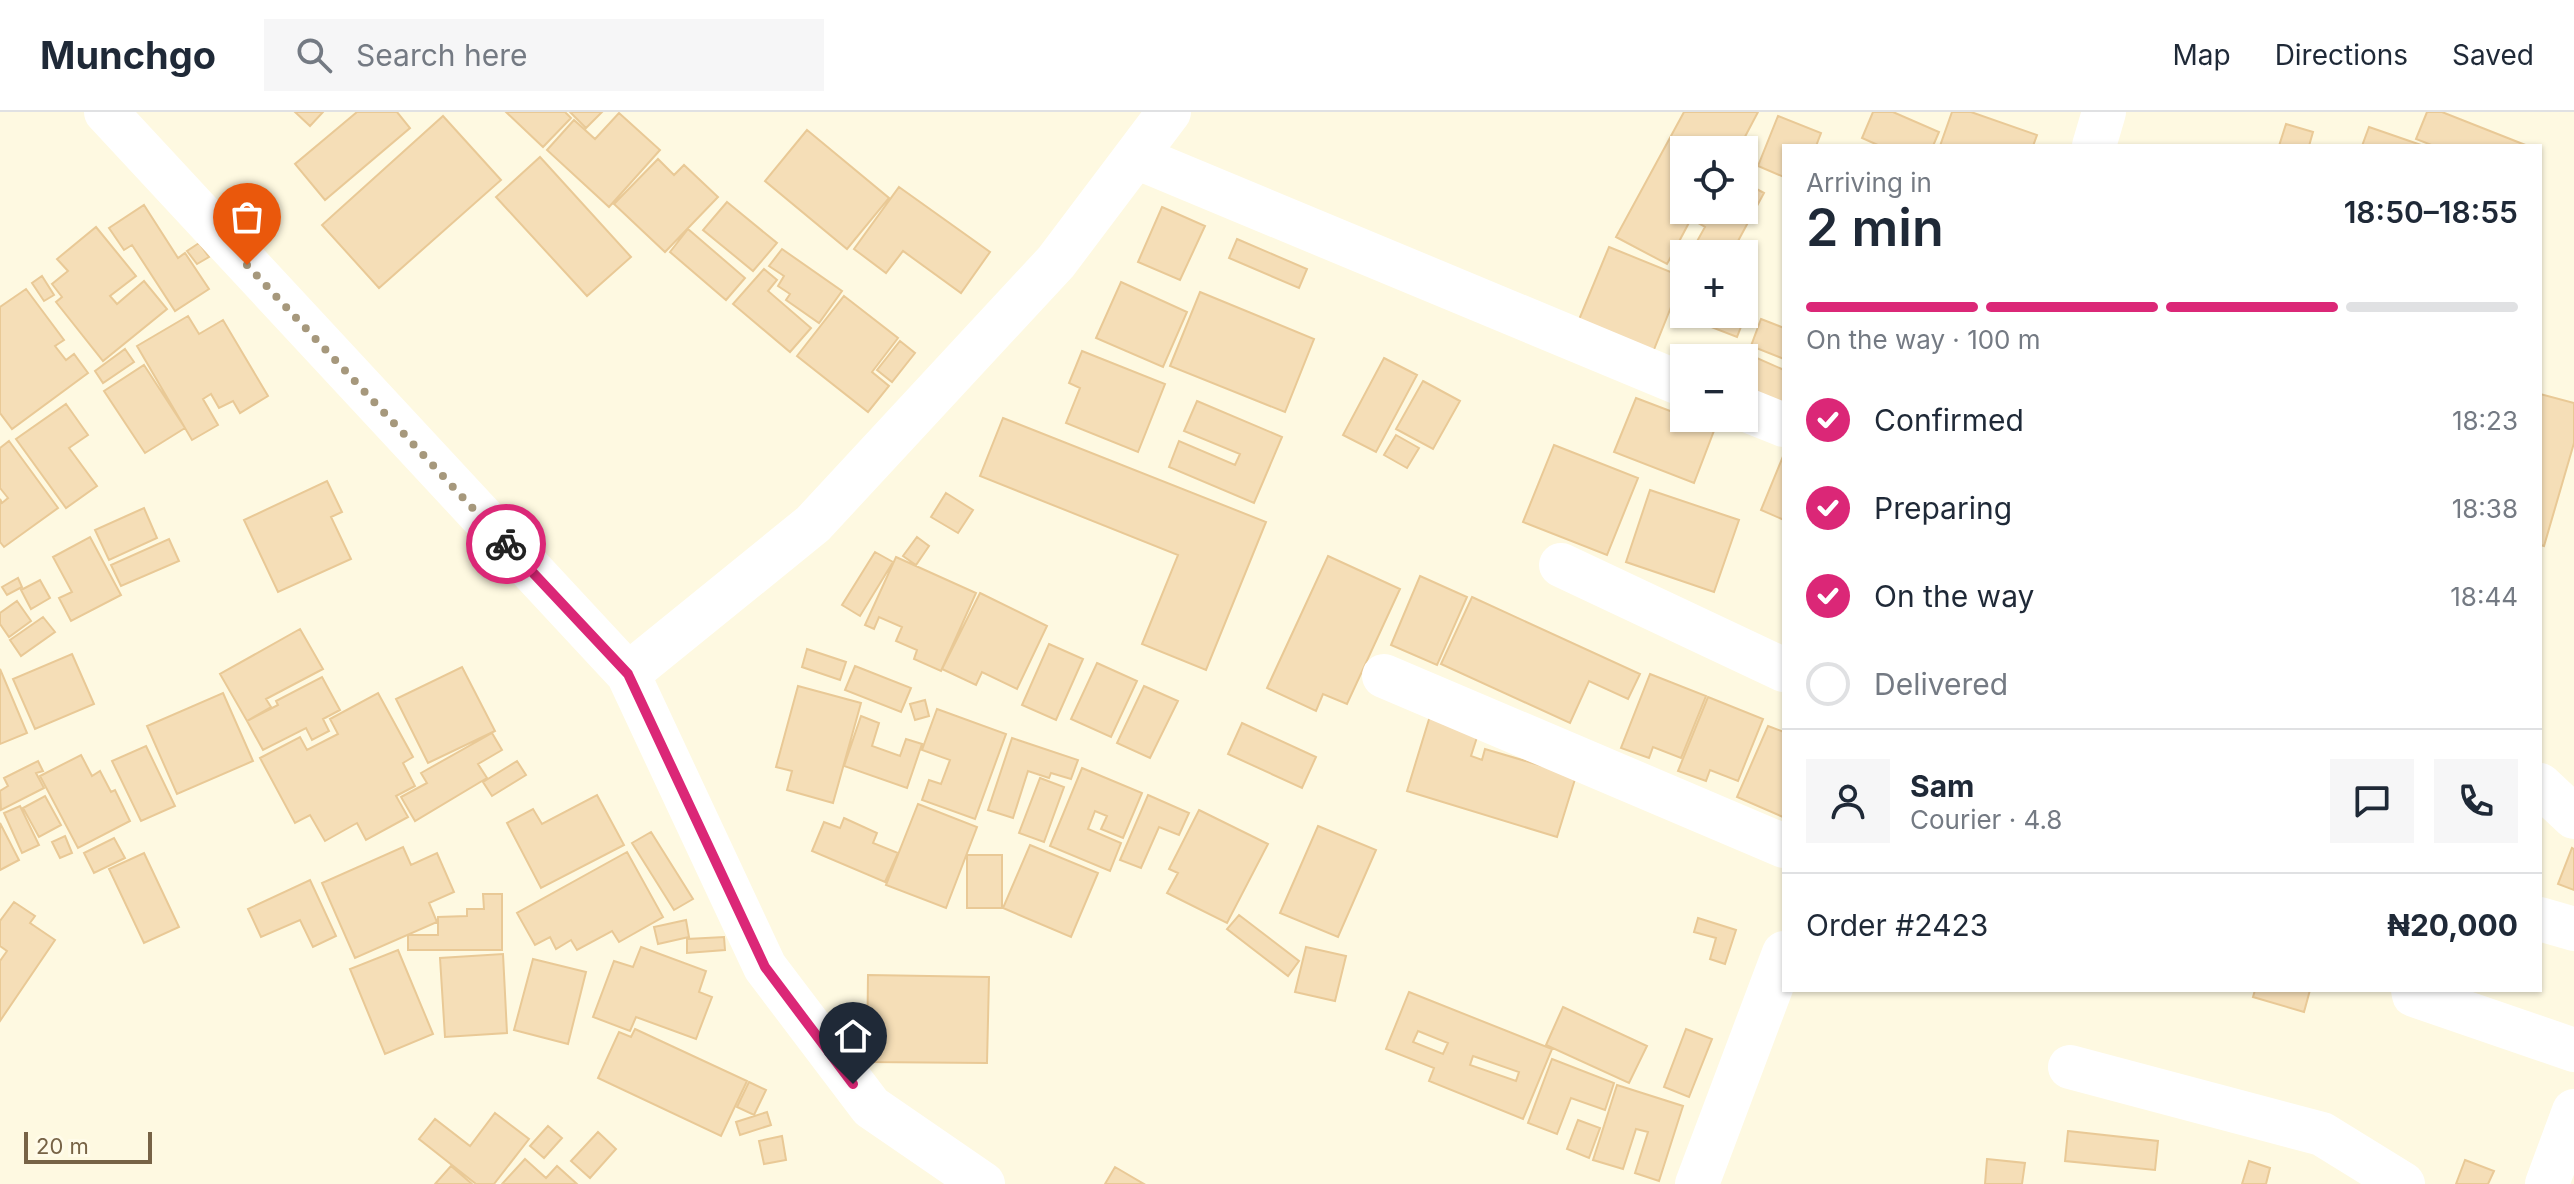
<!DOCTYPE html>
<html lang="en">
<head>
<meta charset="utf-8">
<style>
  :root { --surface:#fff; --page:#f6f6f7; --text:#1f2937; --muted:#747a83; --line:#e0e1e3; --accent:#db2777 }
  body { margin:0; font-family:Inter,sans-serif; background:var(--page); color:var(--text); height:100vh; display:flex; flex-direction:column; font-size:30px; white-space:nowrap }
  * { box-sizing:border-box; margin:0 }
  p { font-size:26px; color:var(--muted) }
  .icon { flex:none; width:44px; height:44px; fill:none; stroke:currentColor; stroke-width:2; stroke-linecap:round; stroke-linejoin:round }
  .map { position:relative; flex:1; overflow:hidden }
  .details { position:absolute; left:1782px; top:32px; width:760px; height:848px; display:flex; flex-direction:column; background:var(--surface); border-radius:0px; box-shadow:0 2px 6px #0004 }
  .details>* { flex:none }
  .fabs { position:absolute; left:1670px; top:24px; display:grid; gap:16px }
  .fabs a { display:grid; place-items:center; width:88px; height:88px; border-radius:0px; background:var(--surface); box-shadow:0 2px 6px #0004; font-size:40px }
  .scale { position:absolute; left:24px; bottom:20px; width:128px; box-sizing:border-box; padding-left:8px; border:4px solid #776346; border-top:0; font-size:22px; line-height:28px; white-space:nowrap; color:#776346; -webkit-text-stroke:6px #fffbe9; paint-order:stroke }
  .pin { position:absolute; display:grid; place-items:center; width:68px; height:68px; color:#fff; margin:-82px -34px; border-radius:50% 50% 50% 0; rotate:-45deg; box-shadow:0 0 8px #0007 }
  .pin .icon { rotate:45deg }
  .courier { position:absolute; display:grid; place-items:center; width:80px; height:80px; margin:-40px; border:6px solid #db2777; border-radius:50%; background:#fff; color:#222; box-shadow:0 2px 10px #0007 }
  .headline em { font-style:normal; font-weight:600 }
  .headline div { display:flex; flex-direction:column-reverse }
  .headline { display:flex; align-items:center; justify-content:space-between; height:136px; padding:0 24px }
  h1 { font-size:52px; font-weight:600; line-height:60px }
  .bar { display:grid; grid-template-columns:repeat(4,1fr); gap:12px 8px; align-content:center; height:96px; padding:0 24px }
  .bar i { height:10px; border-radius:6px; background:var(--line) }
  .bar .on { background:var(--accent) }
  .bar p { grid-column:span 4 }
  .line { display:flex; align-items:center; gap:20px; padding:0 24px; border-top:2px solid var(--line) }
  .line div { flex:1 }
  .round { display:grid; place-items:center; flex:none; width:84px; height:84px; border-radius:0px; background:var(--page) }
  ol { padding:0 24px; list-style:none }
  li { display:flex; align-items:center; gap:24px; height:88px }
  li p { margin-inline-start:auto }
  li .icon { padding:8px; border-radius:50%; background:var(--accent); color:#fff; stroke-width:4 }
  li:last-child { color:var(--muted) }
  li i { width:44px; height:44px; border:4px solid var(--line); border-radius:50% }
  header { display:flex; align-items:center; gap:48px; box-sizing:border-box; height:112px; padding:0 40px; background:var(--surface); border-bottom:2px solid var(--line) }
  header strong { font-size:38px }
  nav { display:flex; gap:44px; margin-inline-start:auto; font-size:28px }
  .search { width:560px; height:72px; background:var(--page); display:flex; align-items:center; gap:20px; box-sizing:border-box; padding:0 28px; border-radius:0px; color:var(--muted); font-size:30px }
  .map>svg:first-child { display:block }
  .building { fill:#f5deb7; stroke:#e9c996; stroke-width:2; fill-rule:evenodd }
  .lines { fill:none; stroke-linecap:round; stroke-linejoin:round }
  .minor { stroke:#fff; stroke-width:44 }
  .done { stroke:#a6987c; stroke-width:8; stroke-dasharray:0 14.4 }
  .route { stroke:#db2777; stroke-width:10 }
</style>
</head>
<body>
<header>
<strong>Munchgo</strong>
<div class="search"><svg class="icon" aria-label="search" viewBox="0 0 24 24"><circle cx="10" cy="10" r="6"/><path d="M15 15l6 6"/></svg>Search here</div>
<nav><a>Map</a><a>Directions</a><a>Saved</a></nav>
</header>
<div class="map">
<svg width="2574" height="1072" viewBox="0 0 2574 1072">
  <rect width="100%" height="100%" fill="#fef9e1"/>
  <path class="building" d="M295,0H323L310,14Z
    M357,0H397L410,16L325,88L295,52Z
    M506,0H565L571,6L543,35Z
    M570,0H602L586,16Z
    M1684,0H1758L1738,38H1684V98H1744V70L1764,81L1731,142H1690L1705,115L1691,107L1667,152L1616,125Z
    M1873,0H1893L1939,20L1933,34H1880L1862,26Z
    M1952,0H1971L2037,23L2033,34H1940Z
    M2427,0H2442L2528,34H2434L2416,27Z
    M619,1L660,38L609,95L547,38L574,8L595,27Z
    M443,4L501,68L379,176L322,113Z
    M1778,4L1821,21L1816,34H1784V65L1758,54Z
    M2286,12L2313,20L2309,34H2279Z
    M2369,15L2424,34H2362Z
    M807,18L889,86L847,137L765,69Z
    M540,45L631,145L587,184L496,85Z
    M658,47L674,63L684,53L718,85L665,140L614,92Z
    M899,75L990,140L961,181L903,139L886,161L854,137Z
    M727,90L777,131L753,159L703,118Z
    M144,93L178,146L185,141L209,177L175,199L132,133L124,138L109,116Z
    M1162,95L1205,114L1180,168L1138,150Z
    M96,115L136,164L110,184L117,192L144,169L167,197L103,249L56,190L62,185L52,172L68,159L57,147Z
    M688,117L745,166L726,188L670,140Z
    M1237,127L1307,157L1299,176L1229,146Z
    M199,131L209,145L197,152L187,139Z
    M1609,135L1683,165L1653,240L1578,210Z
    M782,137L842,179L819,211L786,188L790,182L778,174L784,164L769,154Z
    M764,157L777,168L768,179L811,216L790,240L733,192Z
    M42,164L54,183L44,189L32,171Z
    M1121,170L1187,200L1163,255L1096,226Z
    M26,177L64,228L55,234L66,248L74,242L88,261L12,317L0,301V195Z
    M1200,180L1314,227L1285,300L1170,254Z
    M844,184L898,226L872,260L889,274L868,300L797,244Z
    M1744,192L1749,194L1737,225L1693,208L1695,202H1744Z
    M188,204L199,222L223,208L268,284L240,301L233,289L219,296L211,282L203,287L218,313L192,328L137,234Z
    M1761,207L1784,216V247L1751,234Z
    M900,229L915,241L892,270L877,258Z
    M125,237L134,250L103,271L95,259Z
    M1082,239L1165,272L1138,340L1066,311L1080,276L1069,271Z
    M1741,239L1784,258V292L1744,275V246H1738Z
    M1384,246L1417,263L1376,340L1343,323Z
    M144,253L185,316L145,341L104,279Z
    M1423,269L1460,289L1433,337L1396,317Z
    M2540,282L2574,291V331L2544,434L2540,433Z
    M1636,286L1715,316L1694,371L1614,340Z
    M1197,289L1282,325L1254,391L1169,355L1179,329L1235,353L1240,342L1184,319Z
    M66,292L88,323L69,336L97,374L66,396L16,327Z
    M1003,306L1266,410L1206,558L1142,532L1178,443L980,364Z
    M1396,323L1419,336L1407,356L1384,343Z
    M9,329L58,396L4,435L0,430V387L2,391L8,386L0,376V336Z
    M1554,333L1638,366L1607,443L1523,410Z
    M1784,342V408L1761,398Z
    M327,369L342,400L331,405L351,447L278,480L244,408Z
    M1650,378L1739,408L1714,480L1626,450Z
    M946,381L973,398L958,421L931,405Z
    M144,396L157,426L109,448L95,418Z
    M90,425L121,483L71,509L59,486L72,480L53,445Z
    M917,425L929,434L916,453L903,444Z
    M169,427L179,449L121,474L111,453Z
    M875,440L893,450L860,504L842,493Z
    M1328,444L1400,477L1347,592L1323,582L1316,599L1267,576Z
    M896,445L976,481L941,559L914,547L917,538L896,529L902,515L879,505L874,517L865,513Z
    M1420,464L1467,485L1437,553L1391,533Z
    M18,466L22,475L7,483L2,475Z
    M40,468L50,486L31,497L21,478Z
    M980,481L1047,514L1017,577L982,560L976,573L942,557Z
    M1472,485L1640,562L1628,587L1589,569L1570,611L1441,552Z
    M17,489L31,509L9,525L0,512V501Z
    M43,505L55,520L21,544L10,528Z
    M300,517L323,557L266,587L271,595L247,609L220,562Z
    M1049,532L1083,547L1056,608L1022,593Z
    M807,537L846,550L840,568L802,555Z
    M72,542L94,592L35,617L13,567Z
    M1097,551L1137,569L1111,625L1071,607Z
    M855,554L911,576L901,600L845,578Z
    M462,555L495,619L428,651L396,587Z
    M0,557L27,621L0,632Z
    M1650,562L1706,584L1681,646L1653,635L1649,646L1621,636Z
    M322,565L340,598L323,607L329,619L312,628L306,616L263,638L247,609L278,593L276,589Z
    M798,574L861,591L833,691L787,678L792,659L776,655Z
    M1144,574L1178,589L1150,646L1117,631Z
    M223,581L253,649L177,682L147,614Z
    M378,581L413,645L403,651L415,674L396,684L408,705L366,728L357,711L325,729L310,703L295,711L260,646L300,625L307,638L338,622L330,607Z
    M1708,585L1763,607L1738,669L1710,658L1706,669L1678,659Z
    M925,588L929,604L915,608L910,592Z
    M937,597L1006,622L975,707L922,688L929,668L941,672L950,648L922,638Z
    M861,604L879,611L872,634L900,644L906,627L922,632L907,676L844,654Z
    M1430,604L1479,619L1471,644L1482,648L1485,637L1576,664L1557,725L1407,679Z
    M1242,611L1316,645L1302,676L1228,642Z
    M1768,614L1784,620L1783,705L1737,685Z
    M492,621L502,638L478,652L487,666L415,709L401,685L427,671L421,661Z
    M1012,626L1078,648L1071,667L1051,661L1049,666L1028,659L1013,706L988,698Z
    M146,634L175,694L141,709L112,649Z
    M81,643L92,664L100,659L111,680L115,678L130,709L78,736L40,664Z
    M38,649L43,659L36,661L44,676L1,698L0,679L8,674L4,666Z
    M517,649L526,663L492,684L483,670Z
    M1082,656L1142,681L1123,726L1101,717L1107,704L1095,699L1088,717L1121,731L1110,759L1050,734Z
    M1040,666L1064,675L1044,730L1019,721Z
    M597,683L624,733L541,776L507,711L533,697L542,712Z
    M1148,683L1189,701L1179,723L1159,715L1141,756L1120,748Z
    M45,684L61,713L39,725L23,696Z
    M918,692L977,715L946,796L886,773Z
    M20,694L39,733L22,741L4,701Z
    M1199,698L1268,732L1227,811L1167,781L1178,761L1169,757Z
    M844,706L877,721L873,731L898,741L885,770L812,739L824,710L840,716Z
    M0,711L19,748L0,758Z
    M1318,714L1376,738L1338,825L1280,801Z
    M651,720L693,787L674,798L632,731Z
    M65,724L72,741L60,746L52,730Z
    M114,726L125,746L94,761L84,741Z
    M1030,733L1098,761L1071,825L1003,796Z
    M403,735L411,753L437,741L454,780L429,791L437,810L355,846L322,771Z
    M2572,736L2574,737V778L2558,772Z
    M627,740L663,805L619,830L612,819L577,838L571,828L556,837L550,825L535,833L517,801Z
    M144,741L179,815L144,831L109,757Z
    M967,743H1002V796H967Z
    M310,768L336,824L313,835L300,808L261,825L248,797Z
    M483,782H502V838H408V823H438V805L467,804V797H484Z
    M14,790L35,804L30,811L55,828L0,909V849L7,839L0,834V809Z
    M1239,803L1299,849L1288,864L1227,817Z
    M1698,806L1736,818L1725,852L1710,847L1716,826L1694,820Z
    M686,808L689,825L658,832L654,815Z
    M724,825L725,838L687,841V827Z
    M641,835L706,859L699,880L712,885L696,927L636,905L630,919L593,905L614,849L633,855Z
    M1306,835L1346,844L1335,889L1295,880Z
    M398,838L433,922L385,942L350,857Z
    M503,842L507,921L445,925L440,846Z
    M533,847L586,860L568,932L514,918Z
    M868,863L989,865L987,951L867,950Z
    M2255,878H2310L2304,900L2253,885Z
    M1409,880L1552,937L1523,1007L1429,969L1434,956L1386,937ZM1418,919L1448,931L1443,942L1413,930ZM1473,944L1519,960L1516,969L1470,953Z
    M1563,895L1647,934L1629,971L1546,933Z
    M635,917L747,969L721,1024L598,966L619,920L631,925Z
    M1686,917L1712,927L1689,985L1664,975Z
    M1552,947L1614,971L1605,998L1571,986L1557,1022L1528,1011Z
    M749,970L766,978L754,1003L737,995Z
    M1617,973L1683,994L1659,1069L1635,1061L1648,1020L1636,1017L1623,1057L1593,1048Z
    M767,1000L771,1013L740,1023L736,1010Z
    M495,1001L529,1027L494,1072H476L419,1027L435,1007L470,1034Z
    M1578,1008L1600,1016L1589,1046L1567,1037Z
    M548,1014L562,1026L544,1046L530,1034Z
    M2068,1019L2158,1029L2155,1058L2065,1049Z
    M598,1020L616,1037L590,1066L571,1049Z
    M782,1024L786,1048L764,1052L759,1029Z
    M525,1047L546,1066L557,1054L577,1072H502Z
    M1987,1047L2025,1051L2022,1072H1985Z
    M2465,1048L2494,1059L2488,1072H2456Z
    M2249,1049L2270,1056L2266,1072H2242Z
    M451,1054L472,1072H435Z
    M1115,1055L1144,1072H1105Z"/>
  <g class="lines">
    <path class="minor" d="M106,0L628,562
      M2094,34L2104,0
      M1136,45L1684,273
      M1744,297L1784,313
      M1561,453L1784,558
      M1384,564L1784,734
      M2540,673L2574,705
      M2540,807L2574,817
      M2413,878L2414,883L2574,938
      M2070,955L2322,1022L2403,1072
      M983,1072L871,995L765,855L628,562L813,412L1056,150L1169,0
      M1697,1072L1784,841
      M2547,1072L2574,999"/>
  </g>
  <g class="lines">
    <path class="done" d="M247,153L506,432"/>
    <path class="route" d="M506,432L628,562L765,855L853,972"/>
  </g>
</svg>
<div class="fabs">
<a><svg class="icon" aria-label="locate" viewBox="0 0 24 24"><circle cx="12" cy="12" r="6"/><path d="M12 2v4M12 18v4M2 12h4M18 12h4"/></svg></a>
<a>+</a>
<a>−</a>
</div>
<div class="scale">20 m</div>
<div class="pin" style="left:247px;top:153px;background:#ea580c"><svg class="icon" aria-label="bag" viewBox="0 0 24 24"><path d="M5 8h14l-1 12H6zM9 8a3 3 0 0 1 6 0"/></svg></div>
<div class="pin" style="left:853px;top:972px;background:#1f2937"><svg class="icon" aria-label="home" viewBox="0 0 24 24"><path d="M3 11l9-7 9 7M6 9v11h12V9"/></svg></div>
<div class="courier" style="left:506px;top:432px"><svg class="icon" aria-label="bike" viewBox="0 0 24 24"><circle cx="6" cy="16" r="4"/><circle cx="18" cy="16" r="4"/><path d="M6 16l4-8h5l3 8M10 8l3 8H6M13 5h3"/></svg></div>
<section class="details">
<div class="headline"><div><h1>2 min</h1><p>Arriving in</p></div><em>18:50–18:55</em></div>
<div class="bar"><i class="on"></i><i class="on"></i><i class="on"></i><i></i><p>On the way · 100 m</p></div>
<ol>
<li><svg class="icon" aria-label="check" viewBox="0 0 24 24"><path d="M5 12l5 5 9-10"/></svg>Confirmed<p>18:23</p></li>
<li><svg class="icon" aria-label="check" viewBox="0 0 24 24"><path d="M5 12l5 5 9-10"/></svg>Preparing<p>18:38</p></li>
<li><svg class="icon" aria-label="check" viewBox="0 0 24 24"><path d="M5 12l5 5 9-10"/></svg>On the way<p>18:44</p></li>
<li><i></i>Delivered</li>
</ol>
<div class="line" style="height:144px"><a class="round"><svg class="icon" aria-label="person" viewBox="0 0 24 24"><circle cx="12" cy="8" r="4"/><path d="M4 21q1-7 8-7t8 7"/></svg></a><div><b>Sam</b><p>Courier · 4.8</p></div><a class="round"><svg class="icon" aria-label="chat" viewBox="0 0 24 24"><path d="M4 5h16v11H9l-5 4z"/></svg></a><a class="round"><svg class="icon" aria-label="phone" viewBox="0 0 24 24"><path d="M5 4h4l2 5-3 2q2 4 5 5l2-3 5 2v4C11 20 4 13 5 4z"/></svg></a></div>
<div class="line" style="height:104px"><div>Order #2423</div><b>₦20,000</b></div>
</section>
</div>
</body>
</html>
